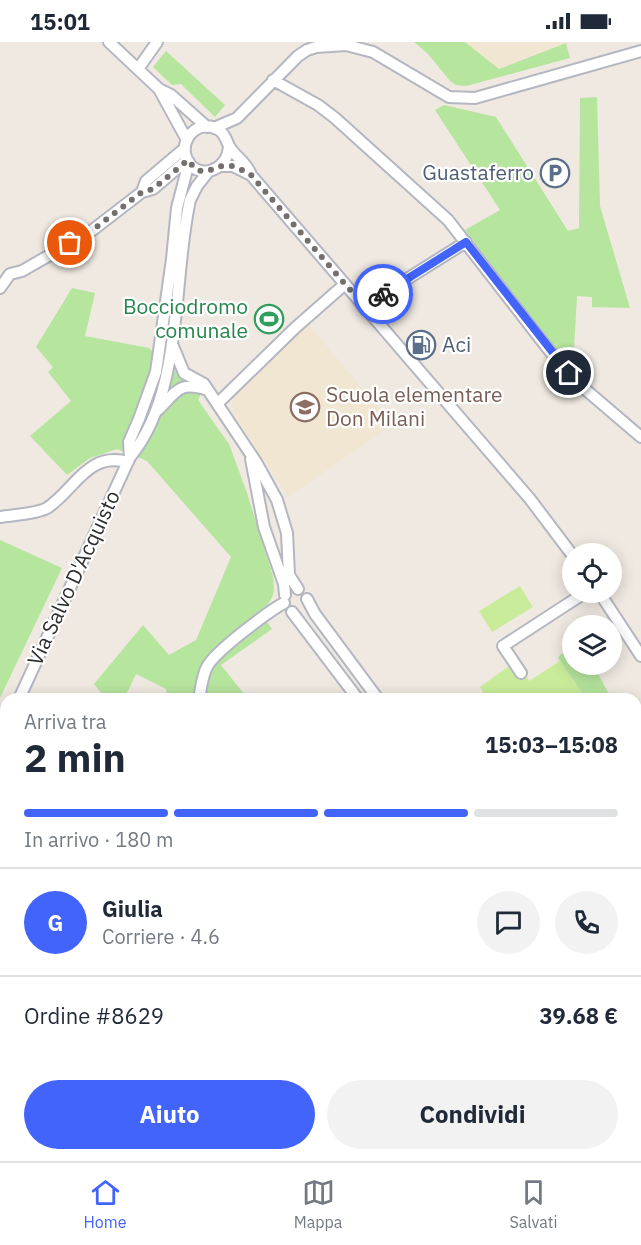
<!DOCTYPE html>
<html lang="it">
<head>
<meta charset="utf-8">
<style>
  :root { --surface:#fff; --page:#f2f2f3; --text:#1f2937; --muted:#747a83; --line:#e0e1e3; --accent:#4264fb }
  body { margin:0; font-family:"IBM Plex Sans",sans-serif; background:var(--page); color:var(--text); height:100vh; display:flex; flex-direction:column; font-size:22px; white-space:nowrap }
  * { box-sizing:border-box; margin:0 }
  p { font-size:20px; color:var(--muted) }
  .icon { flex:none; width:33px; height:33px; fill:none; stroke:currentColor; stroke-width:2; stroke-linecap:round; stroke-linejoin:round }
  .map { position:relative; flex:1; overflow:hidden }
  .drawer { position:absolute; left:0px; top:651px; width:642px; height:468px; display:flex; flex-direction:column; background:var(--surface); border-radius:18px 18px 0 0; box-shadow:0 3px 15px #0003 }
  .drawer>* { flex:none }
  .buttons { position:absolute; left:562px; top:501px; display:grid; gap:12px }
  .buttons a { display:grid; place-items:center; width:60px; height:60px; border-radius:50%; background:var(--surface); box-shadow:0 3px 15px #0003; font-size:30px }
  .pin { position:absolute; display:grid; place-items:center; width:51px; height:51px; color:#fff; margin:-26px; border:3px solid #fff; border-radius:50%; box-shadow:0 2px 6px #0007 }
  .courier { position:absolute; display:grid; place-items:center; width:60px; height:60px; margin:-30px; border:4px solid #4264fb; border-radius:50%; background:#fff; color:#222; box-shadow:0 2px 8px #0007 }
  .overview em { font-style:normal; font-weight:700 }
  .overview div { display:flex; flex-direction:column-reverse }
  .overview { display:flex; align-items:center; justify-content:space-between; height:102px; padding:0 24px }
  h1 { font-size:39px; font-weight:700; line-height:45px }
  .bar { display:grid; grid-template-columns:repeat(4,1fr); gap:9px 6px; align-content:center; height:72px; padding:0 24px }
  .bar i { height:8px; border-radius:4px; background:var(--line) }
  .bar .selected { background:var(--accent) }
  .bar p { grid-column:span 4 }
  .line { display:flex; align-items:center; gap:15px; padding:0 24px; border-top:2px solid var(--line) }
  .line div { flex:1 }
  .round { display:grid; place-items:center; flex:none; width:63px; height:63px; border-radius:32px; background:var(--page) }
  .cta { display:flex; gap:12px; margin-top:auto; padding:12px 24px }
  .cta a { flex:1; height:69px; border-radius:36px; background:var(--accent); color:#fff; font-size:24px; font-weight:700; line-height:69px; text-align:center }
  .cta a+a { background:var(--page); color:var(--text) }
  .status { display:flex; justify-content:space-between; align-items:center; height:42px; padding:0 30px; background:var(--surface); direction:ltr }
  .status svg { height:16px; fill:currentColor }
  .menu { display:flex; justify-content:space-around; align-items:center; height:84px; border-top:2px solid var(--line); background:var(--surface); font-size:16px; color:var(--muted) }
  .menu a { display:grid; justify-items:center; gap:3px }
  .menu .selected { color:var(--accent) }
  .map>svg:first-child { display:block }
  .education { fill:#f0e6d1 }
  .green { fill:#b6e59e }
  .pitch { fill:#c9ec9a }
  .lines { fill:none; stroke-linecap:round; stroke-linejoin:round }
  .minor-casing { stroke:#b4b7c1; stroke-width:14 }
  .major-casing { stroke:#c9c9c9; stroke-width:16 }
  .minor { stroke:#fff; stroke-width:10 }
  .major { stroke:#f2d163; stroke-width:14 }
  .done { stroke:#726f6d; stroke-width:6; stroke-dasharray:0 10.8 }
  .route { stroke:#4264fb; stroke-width:8 }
  .labels { text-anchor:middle; stroke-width:4.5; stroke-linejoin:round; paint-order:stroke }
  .service-label { font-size:21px; fill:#4e5e75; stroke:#fff; text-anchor:end }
  .leisure-label { font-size:21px; fill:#27864d; stroke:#fff; text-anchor:end }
  .education-label { font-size:21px; fill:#785e54; stroke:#fff; text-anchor:start }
  .street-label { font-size:21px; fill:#2e2e2e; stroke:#fff }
</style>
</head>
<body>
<div class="status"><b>15:01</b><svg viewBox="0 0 49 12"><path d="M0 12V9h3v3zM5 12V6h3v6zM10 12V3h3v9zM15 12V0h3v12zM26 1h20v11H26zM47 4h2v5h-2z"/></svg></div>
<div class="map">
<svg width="641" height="1119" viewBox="0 0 641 1119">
  <rect width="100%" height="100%" fill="#efe9e1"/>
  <path class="education" d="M465,0H567L499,27Z
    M308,282L393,382L288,455L235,374L232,361L237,347Z
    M641,940V1055L636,1056V941Z"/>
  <path class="green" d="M414,0H465L499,27L566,1L570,16L466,44L456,43L450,39L428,12Z
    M166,9L225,63L215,75L181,42L172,43L153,25Z
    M597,55L600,164L630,266L592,265V255L577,254L573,325H570L465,188L500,168L435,68L444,63L496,75L568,189L579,186L580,56Z
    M72,246L95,251L85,294L149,306L201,352L198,358L229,402L247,451L273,534C275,553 274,557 260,570L272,587L221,623L248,657H168L166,647L136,632L124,657H98L101,651L94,642L143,583L169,613L196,598L231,515L147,419L117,407L90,416L67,433L30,394L71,359L48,330L53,325L36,305Z
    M0,498L62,526L0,656Z
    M573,605V622L593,623L612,657H586L558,616L560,613Z
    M6,784V858L2,868L0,919V798Z
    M0,957C12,976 6,1042 6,1067L0,1062Z"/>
  <path class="pitch" d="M520,544L533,565L492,590L479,569Z
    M560,619L586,657H487L480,645L509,624L519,638L526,634L529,639Z"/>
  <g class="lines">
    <g class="minor-casing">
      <path id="minor" d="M109,0L159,47L171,53L207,85
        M138,27L157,0
        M273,38L318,63L335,76L448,178L559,321L579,342L641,395
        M159,47L187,98
        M214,86L237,76L298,14L307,8L316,5L346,3L373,10L449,55L475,56L641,9
        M229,104C228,130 195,140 186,115C179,95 201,76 219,88C225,92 226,98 229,104C235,115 246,119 251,133L530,457L573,514
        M222,124H233L251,133
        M142,150L146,139L185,106
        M0,246L10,232L22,229L90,190L142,150L153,147L187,118
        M364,264L466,200
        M172,302L184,331L204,342L256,420L277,458L287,491L289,533L298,547
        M218,361L295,286L345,242
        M158,368C178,348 179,339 208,348
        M130,415L129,400L139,377L156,330L172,217L177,166L189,120
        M251,417L264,485L284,542L285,553
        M0,475C12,473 37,472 47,466C75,448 87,409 128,420
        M599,550L641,614
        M307,557L315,572L378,657
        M292,570L358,657
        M521,631L503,604L586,550
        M19,657L130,415C184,350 172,238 190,158L197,144L209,129
        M199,657C201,647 202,634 207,625C214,610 269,569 284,561
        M0,699L6,686
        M636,759L641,767
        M636,928L641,927
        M0,1070L6,1073
        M110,1113L122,1119
        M277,1113L288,1119"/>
    </g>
    <g class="major-casing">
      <path id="major" d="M636,1074L641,1073
        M436,1119L463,1113"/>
    </g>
    <use href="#minor" class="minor"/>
    <use href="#major" class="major"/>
  </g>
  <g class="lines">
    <path class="done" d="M70,201L90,190L142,150L153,147L188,118C201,136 207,128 222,124C232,121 243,129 251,133L364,264L383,252"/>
    <path class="route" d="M383,252L466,200L569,331"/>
  </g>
  <defs>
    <g id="parking-ring" transform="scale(1.5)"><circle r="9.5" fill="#fff" stroke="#5c6f8a" stroke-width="1.5"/><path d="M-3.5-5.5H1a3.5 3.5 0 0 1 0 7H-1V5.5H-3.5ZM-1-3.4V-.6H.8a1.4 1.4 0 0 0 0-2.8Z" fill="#5c6f8a"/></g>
    <g id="stadium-ring" transform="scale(1.5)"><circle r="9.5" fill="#fff" stroke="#2e9e5b" stroke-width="1.5"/><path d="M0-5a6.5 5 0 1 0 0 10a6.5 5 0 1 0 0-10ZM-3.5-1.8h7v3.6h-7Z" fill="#2e9e5b"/></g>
    <g id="fuel-ring" transform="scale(1.5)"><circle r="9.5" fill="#fff" stroke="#5c6f8a" stroke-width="1.5"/><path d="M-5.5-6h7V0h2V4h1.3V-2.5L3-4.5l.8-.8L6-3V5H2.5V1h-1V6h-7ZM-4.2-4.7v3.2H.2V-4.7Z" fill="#5c6f8a"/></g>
    <g id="school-ring" transform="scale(1.5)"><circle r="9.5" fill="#fff" stroke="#8d6e63" stroke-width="1.5"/><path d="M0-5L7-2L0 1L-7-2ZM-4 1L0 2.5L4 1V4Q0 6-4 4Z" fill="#8d6e63"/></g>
  </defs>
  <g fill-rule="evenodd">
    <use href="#parking-ring" x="555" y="131"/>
    <use href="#stadium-ring" x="269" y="277"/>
    <use href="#fuel-ring" x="421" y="303"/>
    <use href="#school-ring" x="305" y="365"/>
  </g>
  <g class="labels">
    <g class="service-label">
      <text x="534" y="138">Guastaferro</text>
      <text x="442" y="310" text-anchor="start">Aci</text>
    </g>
    <g class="leisure-label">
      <text x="248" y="272">Bocciodromo<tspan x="248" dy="24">comunale</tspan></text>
    </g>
    <g class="education-label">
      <text x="326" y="360">Scuola elementare<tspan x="326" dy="24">Don Milani</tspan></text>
    </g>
    <g class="street-label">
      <text transform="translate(74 536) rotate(-65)" y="7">Via Salvo D'Acquisto</text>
    </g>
  </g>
</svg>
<div class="buttons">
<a><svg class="icon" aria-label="locate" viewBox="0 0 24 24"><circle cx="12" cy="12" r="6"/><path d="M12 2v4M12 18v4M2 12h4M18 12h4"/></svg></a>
<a><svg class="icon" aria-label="layers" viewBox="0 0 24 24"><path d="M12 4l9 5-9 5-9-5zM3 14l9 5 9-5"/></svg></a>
</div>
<div class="pin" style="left:70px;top:201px;background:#ea580c"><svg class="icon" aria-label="bag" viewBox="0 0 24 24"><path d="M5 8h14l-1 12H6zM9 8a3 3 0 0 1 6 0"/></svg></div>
<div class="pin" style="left:569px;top:331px;background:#1f2937"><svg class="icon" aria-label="home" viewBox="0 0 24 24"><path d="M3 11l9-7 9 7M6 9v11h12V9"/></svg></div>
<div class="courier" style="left:383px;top:252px"><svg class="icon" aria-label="bike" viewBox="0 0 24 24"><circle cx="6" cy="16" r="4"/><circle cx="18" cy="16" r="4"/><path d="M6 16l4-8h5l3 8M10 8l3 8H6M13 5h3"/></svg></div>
<section class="drawer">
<div class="overview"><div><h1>2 min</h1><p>Arriva tra</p></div><em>15:03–15:08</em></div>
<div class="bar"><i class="selected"></i><i class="selected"></i><i class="selected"></i><i></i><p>In arrivo · 180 m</p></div>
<div class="line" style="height:108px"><b class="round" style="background:var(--accent);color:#fff">G</b><div><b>Giulia</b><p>Corriere · 4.6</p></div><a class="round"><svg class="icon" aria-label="chat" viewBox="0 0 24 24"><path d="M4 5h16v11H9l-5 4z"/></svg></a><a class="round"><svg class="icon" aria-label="phone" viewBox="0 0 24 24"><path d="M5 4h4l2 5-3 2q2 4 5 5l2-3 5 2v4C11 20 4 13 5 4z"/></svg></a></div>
<div class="line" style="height:78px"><div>Ordine #8629</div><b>39.68 €</b></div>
<div class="cta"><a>Aiuto</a><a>Condividi</a></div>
</section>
</div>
<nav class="menu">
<a class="selected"><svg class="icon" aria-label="home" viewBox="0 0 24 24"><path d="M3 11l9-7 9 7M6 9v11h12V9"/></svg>Home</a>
<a><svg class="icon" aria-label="map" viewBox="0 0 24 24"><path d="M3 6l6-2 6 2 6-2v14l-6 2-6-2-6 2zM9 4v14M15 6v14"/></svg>Mappa</a>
<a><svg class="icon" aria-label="saved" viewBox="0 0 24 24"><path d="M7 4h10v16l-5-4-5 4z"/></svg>Salvati</a>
</nav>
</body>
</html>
